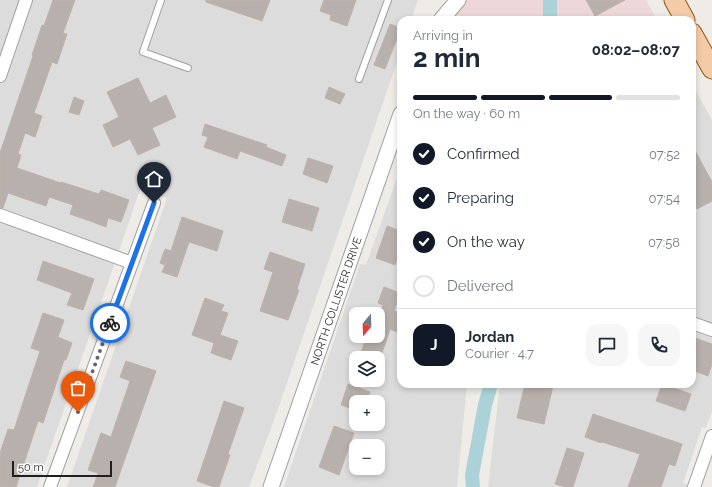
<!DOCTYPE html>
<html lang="en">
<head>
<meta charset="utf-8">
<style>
  :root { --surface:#fff; --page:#f6f6f7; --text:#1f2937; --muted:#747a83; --line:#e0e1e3; --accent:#111827 }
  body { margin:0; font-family:Raleway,sans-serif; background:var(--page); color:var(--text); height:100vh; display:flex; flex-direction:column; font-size:15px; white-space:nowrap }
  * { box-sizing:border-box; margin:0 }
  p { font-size:13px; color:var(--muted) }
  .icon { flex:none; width:22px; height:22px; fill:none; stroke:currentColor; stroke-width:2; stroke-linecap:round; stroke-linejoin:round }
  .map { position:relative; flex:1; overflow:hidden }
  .side { position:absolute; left:397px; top:16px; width:299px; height:372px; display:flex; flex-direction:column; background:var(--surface); border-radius:12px; box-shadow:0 2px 6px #0003 }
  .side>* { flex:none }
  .needle { width:26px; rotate:199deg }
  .buttons { position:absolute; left:349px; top:307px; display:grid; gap:8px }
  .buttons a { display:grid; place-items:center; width:36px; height:36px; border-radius:8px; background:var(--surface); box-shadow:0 2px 6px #0003; font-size:20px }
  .scale { position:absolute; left:12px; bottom:10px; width:100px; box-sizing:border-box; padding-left:4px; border:2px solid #1f1f1f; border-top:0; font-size:11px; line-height:14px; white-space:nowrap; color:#1f1f1f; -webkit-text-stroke:3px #fff; paint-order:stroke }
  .pin { position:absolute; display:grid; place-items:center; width:34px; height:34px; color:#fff; margin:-41px -17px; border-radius:50% 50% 50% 0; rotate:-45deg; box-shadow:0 0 4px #0007 }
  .pin .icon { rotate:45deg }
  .courier { position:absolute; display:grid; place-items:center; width:40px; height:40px; margin:-20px; border:3px solid #1a73e8; border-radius:50%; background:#fff; color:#222; box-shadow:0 1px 5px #0007 }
  .overview em { font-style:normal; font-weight:700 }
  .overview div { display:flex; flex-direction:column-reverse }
  .overview { display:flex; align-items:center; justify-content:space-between; height:68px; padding:0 16px }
  h1 { font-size:26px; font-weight:700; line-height:30px }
  .bar { display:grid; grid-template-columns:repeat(4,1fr); gap:6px 4px; align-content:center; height:48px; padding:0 16px }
  .bar i { height:5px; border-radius:3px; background:var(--line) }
  .bar .on { background:var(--accent) }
  .bar p { grid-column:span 4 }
  .line { display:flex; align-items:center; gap:10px; padding:0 16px; border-top:1px solid var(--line) }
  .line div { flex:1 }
  .round { display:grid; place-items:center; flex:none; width:42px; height:42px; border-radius:12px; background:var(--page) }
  ol { padding:0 16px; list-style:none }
  li { display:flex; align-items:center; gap:12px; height:44px }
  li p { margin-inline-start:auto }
  li .icon { padding:4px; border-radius:50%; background:var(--accent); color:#fff; stroke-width:4 }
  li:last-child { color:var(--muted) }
  li i { width:22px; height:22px; border:2px solid var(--line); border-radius:50% }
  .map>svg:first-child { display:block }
  .residential { fill:#dddcdc; fill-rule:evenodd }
  .commercial { fill:#eed7d9 }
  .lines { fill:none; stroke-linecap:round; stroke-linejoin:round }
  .canal { stroke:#abd2d8; stroke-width:14 }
  .building { fill:#b8b0ac; stroke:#bfb1aa }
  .service-casing { stroke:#a0a0a0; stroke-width:8 }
  .minor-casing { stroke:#a0a0a0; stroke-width:14 }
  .tertiary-casing { stroke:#a0a0a0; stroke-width:17 }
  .primary-casing { stroke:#8c560e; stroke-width:21 }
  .service { stroke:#fff; stroke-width:6 }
  .minor { stroke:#fff; stroke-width:12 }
  .tertiary { stroke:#fff; stroke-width:15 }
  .primary { stroke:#f3cba7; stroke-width:19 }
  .done { stroke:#686665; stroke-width:4; stroke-dasharray:0 7.2 }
  .route { stroke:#1a73e8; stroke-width:5 }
  .labels { text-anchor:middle; stroke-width:4; stroke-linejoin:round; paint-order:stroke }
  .street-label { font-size:11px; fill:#1f1f1f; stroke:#fff }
</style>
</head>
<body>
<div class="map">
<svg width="712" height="487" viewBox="0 0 712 487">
  <rect width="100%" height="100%" fill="#efebe6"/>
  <path class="residential" d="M0,0H418L411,20H401V50L277,412L249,487H67L167,198L140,190L37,487H0Z
    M692,84L712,120V411L706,428L702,427L683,483L694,487H488L500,384H692Z
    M401,167V384H467L457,487H284L360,264L366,265ZM356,314H378V336H356ZM356,358H378V380H356ZM356,402H378V424H356ZM356,446H378V468H356Z"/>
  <path class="commercial" d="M452,0H646L657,20H446Z"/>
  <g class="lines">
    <path class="canal" d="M550,0V20
      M473,487L472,475L485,405L491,384"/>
  </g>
  <path class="building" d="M53,0H75L63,33L67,34L57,64L52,62L34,113L42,116L35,137L25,133L18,154L21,155L17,168L61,183V182L99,194L101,190L129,200L121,222L108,218L106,227L90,221L70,214L73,205L49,197L46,206L8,193L3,208H0V153L33,56L32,55L42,25L44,26Z
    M206,0H270L262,21L206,2Z
    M324,0H356L347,26L330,20L331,15L320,11Z
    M586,0H625L595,16Z
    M390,24L401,28L385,69L374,65Z
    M138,78L150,103L166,95L176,117L152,128L160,145L138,155L130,139L113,147L103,125L119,117L107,92Z
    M329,87L345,94L340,104L325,98Z
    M74,97L84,101L79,115L69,112Z
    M205,124L267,145L266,147L286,155L282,166L240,151L237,159L204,147L208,137L202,135Z
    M692,145L712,182V201L697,209L692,200Z
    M308,158L333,166L327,183L303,174Z
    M289,199L319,208L312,231L282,222Z
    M182,217L223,231L217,251L189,242L177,277L162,272L165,265L160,263L165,249L171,251Z
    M387,226L401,231V248L395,265L376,258Z
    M270,252L305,264L297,289L299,290L288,320L260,311L273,272L264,269Z
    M43,261L94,279L83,310L67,305L72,293L37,280Z
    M384,287L400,293L394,311L401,313V320L397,332L390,329L380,359L378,358H359L367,336H378V320L383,305L378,303Z
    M205,298L224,305L221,311L228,313L220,335L238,341L231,360L211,353L214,343L192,335Z
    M43,313L64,320L58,337L72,343L66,360H64L43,423L38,421L16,487H0V453L8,429L14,430L40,351L31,348Z
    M692,337L712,344V364L708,376L692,370Z
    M126,361L156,371L115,487H93L98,473L88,470L101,433L111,437L130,381L120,377Z
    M348,384L370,392L366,402H356V410L341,405Z
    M525,384H542L553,386L544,424L517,418Z
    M662,384L691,394L685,411L656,401Z
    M224,401L244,408L228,454L230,455L219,487H214L197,481Z
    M593,414L682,444L675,466L669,464L661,487H628L640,454L602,442L601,443L585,437Z
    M334,426L354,433L339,475L319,467Z
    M567,448L584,453L573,487H565L555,484Z"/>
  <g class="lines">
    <g class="service-casing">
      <path id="service" d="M161,0L143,52L188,68
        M359,79L388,0"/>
    </g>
    <g class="minor-casing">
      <path id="minor" d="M0,76L26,0
        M0,215L132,263
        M692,323L712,330
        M50,487L154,203
        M694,487L712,436"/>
    </g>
    <g class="tertiary-casing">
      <path id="tertiary" d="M441,20L458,0
        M271,487L401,114"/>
    </g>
    <g class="primary-casing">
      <path id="primary" d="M674,0L685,20
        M692,33L712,69"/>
    </g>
    <use href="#service" class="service"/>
    <use href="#minor" class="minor"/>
    <use href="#tertiary" class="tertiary"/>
    <use href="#primary" class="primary"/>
  </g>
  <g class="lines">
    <path class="done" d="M78,412L110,323"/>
    <path class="route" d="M110,323L154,203"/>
  </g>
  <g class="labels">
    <g class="street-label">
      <text transform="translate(336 301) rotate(-71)" y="4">NORTH COLLISTER DRIVE</text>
    </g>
  </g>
</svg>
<div class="buttons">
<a><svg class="needle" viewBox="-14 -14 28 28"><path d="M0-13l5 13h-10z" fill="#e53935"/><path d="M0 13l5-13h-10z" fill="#747a83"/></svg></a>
<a><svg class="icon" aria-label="layers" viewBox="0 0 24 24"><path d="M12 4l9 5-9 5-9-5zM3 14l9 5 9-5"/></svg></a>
<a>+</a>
<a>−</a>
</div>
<div class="scale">50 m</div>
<div class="pin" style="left:78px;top:412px;background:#ea580c"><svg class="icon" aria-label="bag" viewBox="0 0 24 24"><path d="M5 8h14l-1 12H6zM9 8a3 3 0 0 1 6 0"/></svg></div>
<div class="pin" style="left:154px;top:203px;background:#1f2937"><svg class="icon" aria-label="home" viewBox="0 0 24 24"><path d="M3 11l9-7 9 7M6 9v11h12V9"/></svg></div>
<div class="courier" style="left:110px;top:323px"><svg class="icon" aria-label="bike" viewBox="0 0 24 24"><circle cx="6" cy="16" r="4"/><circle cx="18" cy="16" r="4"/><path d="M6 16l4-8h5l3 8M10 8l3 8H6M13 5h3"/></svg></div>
<section class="side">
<div class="overview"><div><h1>2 min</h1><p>Arriving in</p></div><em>08:02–08:07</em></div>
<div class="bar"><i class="on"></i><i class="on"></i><i class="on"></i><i></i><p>On the way · 60 m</p></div>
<ol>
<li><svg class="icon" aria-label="check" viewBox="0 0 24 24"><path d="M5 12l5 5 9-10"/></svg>Confirmed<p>07:52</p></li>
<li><svg class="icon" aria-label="check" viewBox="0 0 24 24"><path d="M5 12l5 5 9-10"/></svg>Preparing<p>07:54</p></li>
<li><svg class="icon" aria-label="check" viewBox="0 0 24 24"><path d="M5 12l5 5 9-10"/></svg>On the way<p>07:58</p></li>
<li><i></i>Delivered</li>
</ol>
<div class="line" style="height:72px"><b class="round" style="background:var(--accent);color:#fff">J</b><div><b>Jordan</b><p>Courier · 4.7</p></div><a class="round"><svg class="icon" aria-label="chat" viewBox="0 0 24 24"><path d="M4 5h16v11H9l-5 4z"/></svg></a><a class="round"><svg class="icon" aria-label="phone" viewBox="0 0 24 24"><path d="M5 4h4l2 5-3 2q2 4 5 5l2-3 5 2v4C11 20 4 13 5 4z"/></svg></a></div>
</section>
</div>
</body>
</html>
